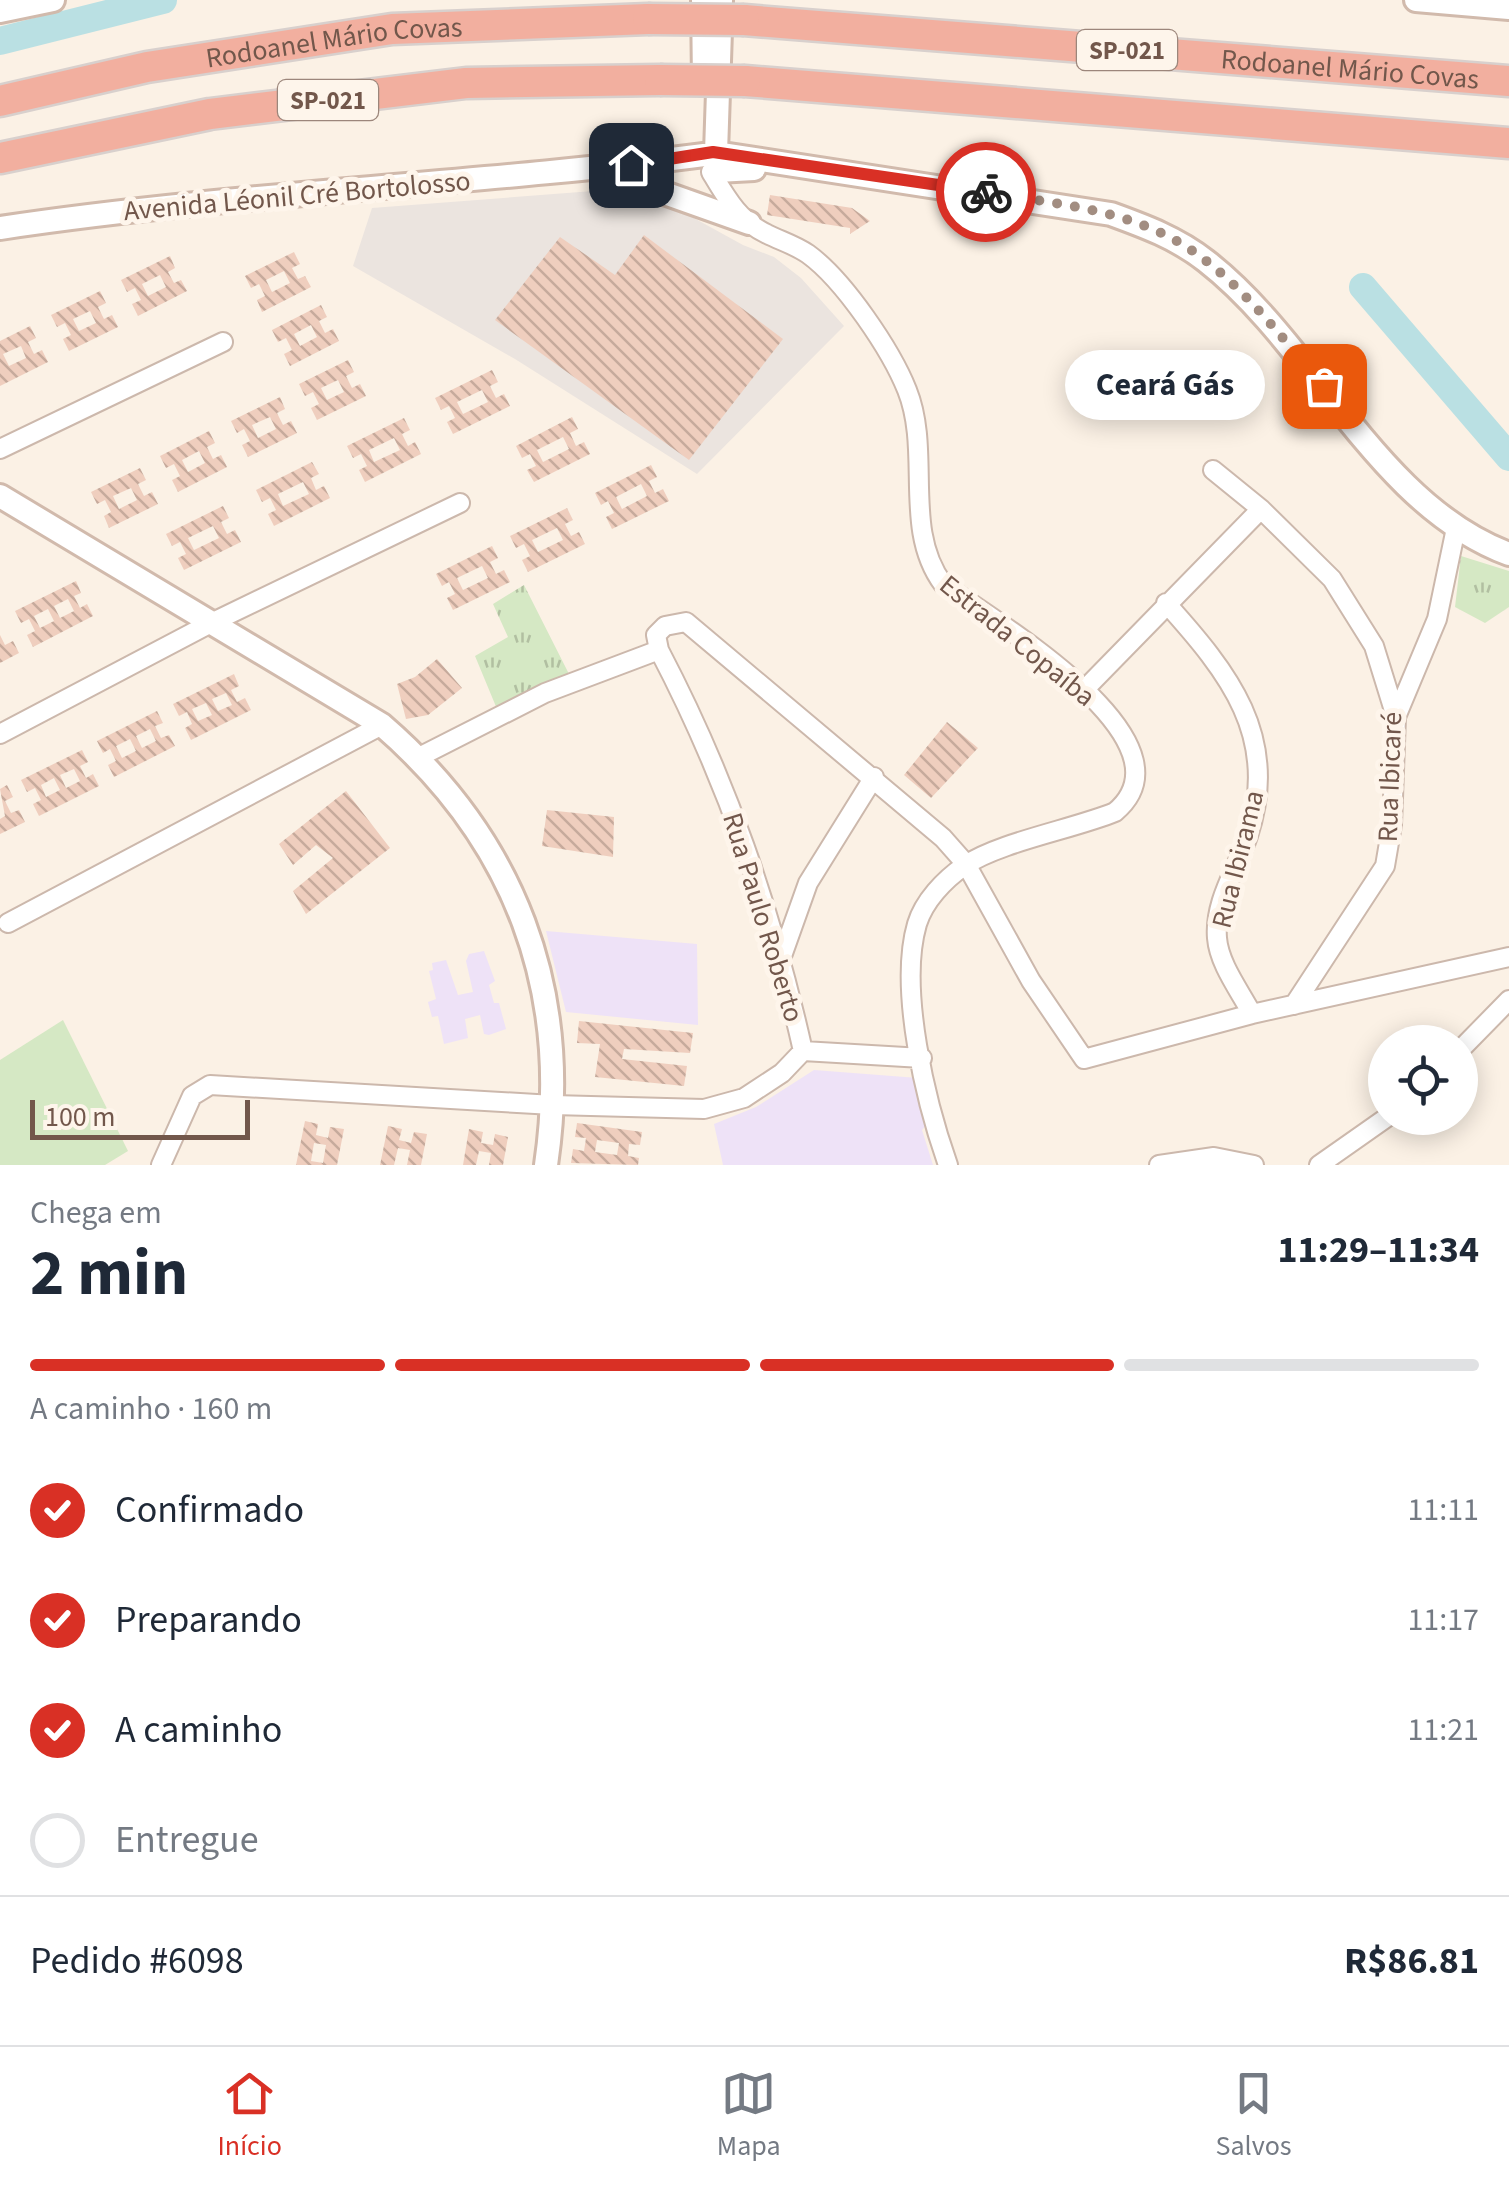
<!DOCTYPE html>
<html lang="pt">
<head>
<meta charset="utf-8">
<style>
  :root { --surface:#fff; --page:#f2f2f3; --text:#1f2937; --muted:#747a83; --line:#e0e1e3; --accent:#d93025 }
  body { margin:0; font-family:"Source Sans 3",sans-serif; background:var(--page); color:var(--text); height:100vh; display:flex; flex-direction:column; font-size:38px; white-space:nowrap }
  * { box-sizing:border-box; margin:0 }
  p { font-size:32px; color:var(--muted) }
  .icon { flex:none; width:55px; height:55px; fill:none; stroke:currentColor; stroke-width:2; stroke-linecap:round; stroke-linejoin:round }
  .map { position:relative; height:1165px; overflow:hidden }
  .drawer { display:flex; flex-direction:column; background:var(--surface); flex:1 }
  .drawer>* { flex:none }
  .tools { position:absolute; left:1368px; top:1025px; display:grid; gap:20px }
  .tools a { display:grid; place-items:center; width:110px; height:110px; border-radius:50%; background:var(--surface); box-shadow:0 5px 25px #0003; font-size:50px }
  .scale { position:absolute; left:30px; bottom:25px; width:220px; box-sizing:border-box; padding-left:10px; border:5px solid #72574b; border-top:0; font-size:28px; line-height:35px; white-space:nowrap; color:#72574b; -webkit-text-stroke:8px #fef5eb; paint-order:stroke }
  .pin { position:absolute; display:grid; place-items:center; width:85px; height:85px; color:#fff; margin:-42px; border-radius:20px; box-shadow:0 5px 15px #0006 }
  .courier { position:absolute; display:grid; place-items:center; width:100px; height:100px; margin:-50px; border:8px solid #d93025; border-radius:50%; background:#fff; color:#222; box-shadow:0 2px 12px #0007 }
  .bubble { position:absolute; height:70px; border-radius:35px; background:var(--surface); box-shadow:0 5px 25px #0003; font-size:32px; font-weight:700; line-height:70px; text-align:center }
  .overview em { font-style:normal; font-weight:700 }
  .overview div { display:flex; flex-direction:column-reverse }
  .overview { display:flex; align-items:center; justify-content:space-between; height:170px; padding:0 30px }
  h1 { font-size:65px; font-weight:700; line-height:75px }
  .bar { display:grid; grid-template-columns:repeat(4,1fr); gap:15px 10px; align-content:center; height:120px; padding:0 30px }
  .bar i { height:12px; border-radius:8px; background:var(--line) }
  .bar .current { background:var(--accent) }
  .bar p { grid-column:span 4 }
  .line { display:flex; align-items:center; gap:25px; padding:0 30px; border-top:2px solid var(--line) }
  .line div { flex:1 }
  ol { padding:0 30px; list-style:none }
  li { display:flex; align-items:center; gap:30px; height:110px }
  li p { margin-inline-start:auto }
  li .icon { padding:10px; border-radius:50%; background:var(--accent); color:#fff; stroke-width:4 }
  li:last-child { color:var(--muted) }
  li i { width:55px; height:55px; border:5px solid var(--line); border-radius:50% }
  .tab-bar { display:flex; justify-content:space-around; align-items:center; height:140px; border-top:2px solid var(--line); background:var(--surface); font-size:28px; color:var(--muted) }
  .tab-bar a { display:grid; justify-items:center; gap:5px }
  .tab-bar .current { color:var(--accent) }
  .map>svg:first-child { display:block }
  .industrial { fill:#ebe4df }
  .education { fill:#eee2f7 }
  .green { fill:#d5e8c4 }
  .park { fill:url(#park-tufts) }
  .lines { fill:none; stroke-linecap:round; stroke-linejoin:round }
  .river { stroke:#bae0e3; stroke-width:28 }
  .building { fill:url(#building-back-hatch); fill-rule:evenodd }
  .street-casing { stroke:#ccb8ac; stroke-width:22 }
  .secondary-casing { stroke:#d1baac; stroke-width:28 }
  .highway-casing { stroke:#d8d0cd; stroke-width:35 }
  .street { stroke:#fff; stroke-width:18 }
  .secondary { stroke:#fff; stroke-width:22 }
  .highway { stroke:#f2af9f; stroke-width:30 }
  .highway-bridge-casing { stroke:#d8d0cd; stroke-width:35; stroke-linecap:butt }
  .highway-bridge { stroke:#f2af9f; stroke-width:30 }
  .done { stroke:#a28d81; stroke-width:10; stroke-dasharray:0 18 }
  .route { stroke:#d93025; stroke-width:12 }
  .labels { text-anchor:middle; stroke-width:10; stroke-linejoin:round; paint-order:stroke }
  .shield { fill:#fef5eb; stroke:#9c867b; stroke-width:2.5 }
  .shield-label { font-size:25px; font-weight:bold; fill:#72574b }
  .street-label { font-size:28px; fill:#72574b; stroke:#fef5eb }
</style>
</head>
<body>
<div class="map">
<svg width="1509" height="1165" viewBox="0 0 1509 1165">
  <defs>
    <pattern id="park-tufts" width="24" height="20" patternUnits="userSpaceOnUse" patternTransform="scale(2.5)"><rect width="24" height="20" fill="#d5e8c4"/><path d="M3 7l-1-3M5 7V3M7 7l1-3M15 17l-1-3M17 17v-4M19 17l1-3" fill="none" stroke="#b1bfa1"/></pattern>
    <pattern id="building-back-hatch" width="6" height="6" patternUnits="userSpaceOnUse" patternTransform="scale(2.5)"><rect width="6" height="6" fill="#efcebe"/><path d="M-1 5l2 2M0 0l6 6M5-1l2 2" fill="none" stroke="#c6aa9c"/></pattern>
  </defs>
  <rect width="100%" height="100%" fill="#fbf1e5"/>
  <path class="industrial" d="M606,190L661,200L743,245L774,257L801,278L844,326L697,474L515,359L353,266L372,208Z"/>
  <path class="education" d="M546,931L697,944L698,1025L566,1012Z
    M484,951L495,981L489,985L494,1003H499L506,1029L489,1035L484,1034L480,1015L465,1019L468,1038L444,1044L438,1016L432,1017L428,1002L436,999L429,971L433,970L432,963L446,960L458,995L473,992L466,961L469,954Z
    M814,1070L918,1078L926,1125L922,1130L933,1165H723L714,1124L756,1107Z"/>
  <path class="green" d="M63,1020L128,1151L105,1165H0V1060Z"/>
  <path class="park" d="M1461,556L1509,571V607L1485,623L1455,607Z
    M524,585L569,674L497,709L475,656L508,637L493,604Z"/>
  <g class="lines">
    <path class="river" d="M0,41L163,0
      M1363,287L1509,457"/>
  </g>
  <path class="building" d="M770,195L852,208L870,221L850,234V228L767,215Z
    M644,235L783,339L689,460L495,320L560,237L615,275Z
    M294,252L300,264L292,268L298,279L305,276L311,287L262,312L257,300L265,296L259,284L251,288L245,276ZM284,271L290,283L272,292L266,280Z
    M170,256L175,268L168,272L174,283L181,280L187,291L138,316L132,304L141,300L135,288L127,292L121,280ZM160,275L166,287L148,296L142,284Z
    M100,291L106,303L98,307L104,319L112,315L118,327L69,351L63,339L71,335L65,323L57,327L51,315ZM90,311L96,323L79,331L73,319Z
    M321,305L327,317L319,321L325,333L333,329L339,341L290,366L284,354L292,350L286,338L278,342L272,330ZM311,325L317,337L300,346L294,334Z
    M30,326L36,338L28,342L34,354L42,350L48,362L0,386V341ZM21,346L26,358L9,366L3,354Z
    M348,360L354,372L346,376L352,388L360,384L366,396L317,420L311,408L319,404L313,392L305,396L299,384ZM338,380L344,392L327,400L321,388Z
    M492,370L498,382L490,386L496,398L504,394L510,406L453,434L447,422L455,418L449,406L441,410L435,398ZM482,390L488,402L463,414L457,402Z
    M280,397L285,409L277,413L283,425L291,421L297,433L248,457L242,445L250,441L244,429L237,433L231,421ZM270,417L276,429L258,438L252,425Z
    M572,417L578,429L570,433L576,446L584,442L590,454L534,482L527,470L536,466L530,454L522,458L516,446ZM563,437L569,449L543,462L537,450Z
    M404,418L410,430L402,434L408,446L415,442L421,454L365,482L359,470L367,466L361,454L353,458L347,446ZM394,438L400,450L374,462L369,450Z
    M209,431L215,443L207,447L213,459L221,455L227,467L178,492L172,480L180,476L174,464L166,468L160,456ZM199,451L205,463L188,472L182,460Z
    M312,462L319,474L311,478L316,490L324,486L330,498L274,526L268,514L276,510L270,498L262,502L256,490ZM303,482L309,494L283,506L278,494Z
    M651,465L657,477L649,481L655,493L663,489L669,501L612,529L606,517L614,513L608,501L601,505L595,493ZM641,484L647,496L622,509L616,497Z
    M140,468L146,480L138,484L144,496L152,492L158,504L109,528L104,516L111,512L105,500L97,504L91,492ZM131,488L137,500L119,509L113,496Z
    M223,506L229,518L221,522L227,534L235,530L241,542L184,570L178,558L186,554L180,542L172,546L166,534ZM213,526L219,538L194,550L188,538Z
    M567,508L573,520L565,524L571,536L579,532L585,544L528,572L522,560L530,556L524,544L516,548L510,536ZM557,528L563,540L538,552L532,540Z
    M492,546L498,558L490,562L496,574L504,570L510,582L453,610L447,598L455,594L449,582L442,586L436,574ZM482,566L488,578L463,590L457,578Z
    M76,581L81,593L74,596L80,608L87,604L93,616L33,647L27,635L35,631L29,619L21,623L15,611ZM68,599L74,611L60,618L54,606ZM48,609L54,621L40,628L34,616Z
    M0,635L5,645L13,641L19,653L0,663Z
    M437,659L462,688L428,715L406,719L397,684L415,677Z
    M234,674L239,686L231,690L237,702L245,698L251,710L191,740L185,728L192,724L187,712L179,716L173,704ZM226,693L232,705L218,711L212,699ZM206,703L212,715L198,721L192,709Z
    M157,711L163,723L155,726L161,738L169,735L175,746L114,777L108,765L116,761L110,749L103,753L97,741ZM150,729L156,741L142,748L136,736ZM130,739L136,751L122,758L116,746Z
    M947,722L978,748L931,798L904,775Z
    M82,750L88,762L80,766L86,778L93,774L99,786L39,816L33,804L41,800L35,788L27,792L21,780ZM74,769L80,781L66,788L60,775ZM54,778L60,790L46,797L41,785Z
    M7,785L13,797L5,801L11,813L19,810L25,822L0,834V819L5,816L0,789Z
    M346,791L390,848L306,914L293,891L333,858L316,845L293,865L279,844Z
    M547,810L614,817L613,857L542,846Z
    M579,1021L693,1033L690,1053L624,1049L622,1059L687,1066L684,1086L595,1077L600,1044L577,1043Z
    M305,1121L318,1124L316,1135L328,1138L330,1127L344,1129L337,1165H296ZM314,1143L326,1145L323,1163L311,1161Z
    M577,1123L642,1132L640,1145L629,1144L628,1156L639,1158L638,1165L571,1163L573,1149L584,1151L586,1138L575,1137ZM597,1140L619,1143L617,1155L595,1152Z
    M388,1126L402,1129L399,1140L411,1143L414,1132L427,1134L421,1165H407L410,1150L398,1148L394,1165H380Z
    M469,1129L483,1132L481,1143L493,1145L495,1134L508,1137L503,1165H489L491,1153L479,1151L476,1165H463Z"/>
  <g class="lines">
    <g class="street-casing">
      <path id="street" d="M711,172C726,197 739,221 767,234C781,241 795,245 808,254C844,280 891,350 907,390C932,452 902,529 943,584C993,621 1200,741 1115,812C1074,829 999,842 964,866C944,880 924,901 917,924C898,989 926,1103 948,1165
        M0,449L223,342
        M1213,470L1261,509L1332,579L1374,646L1396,717L1392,825L1385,866L1294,1005
        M1166,603C1228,672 1281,737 1248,836C1237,869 1214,901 1217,938C1219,964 1240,991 1252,1014
        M1085,689L1261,509
        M1396,717L1437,619L1456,528
        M0,734L211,623L460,503
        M419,757L545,693L659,650
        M8,923L382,725
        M782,956L808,883L874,777
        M1460,1050L1509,1000
        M803,1051C771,909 727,780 659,650L656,635L665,626L686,622L943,838L966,864L1031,981L1084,1059L1252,1014L1509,957
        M803,1051L922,1058
        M161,1165L192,1096L210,1085L553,1105L704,1109L744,1098L782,1073L803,1051
        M1159,1165L1214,1157L1254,1165
        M1319,1165L1386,1118"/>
    </g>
    <g class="secondary-casing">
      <path id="secondary" d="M703,0L704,81
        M721,0L716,153L1111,214C1144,226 1177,238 1206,261C1314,345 1377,505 1509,554
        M1416,0L1509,8
        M0,11L53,0
        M717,171L754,169
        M608,173L749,223
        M0,228C233,193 469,185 704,155
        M0,496L382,725C515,840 572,990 546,1165"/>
    </g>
    <g class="highway-casing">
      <g id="highway">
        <path id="s1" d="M744,20L1509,81"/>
        <path d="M745,81L1509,143"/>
        <path id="s2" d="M0,101L147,67L392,29L648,19"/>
        <path d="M0,158L210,114L466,83L660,80"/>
      </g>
    </g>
    <use href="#street" class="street"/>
    <use href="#secondary" class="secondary"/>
    <use href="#highway" class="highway"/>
    <g class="highway-bridge-casing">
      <path id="highway-bridge" d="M648,19L744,20
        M660,80L745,81"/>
    </g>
    <use href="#highway-bridge" class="highway-bridge"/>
  </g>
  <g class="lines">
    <path class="done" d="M986,192C1043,202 1104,207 1157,231C1227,262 1275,331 1324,386"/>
    <path class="route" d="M631,165L713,152L986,192"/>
  </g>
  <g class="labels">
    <g class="shield">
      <rect x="1077" y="30" width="100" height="40" rx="8"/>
      <rect x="278" y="80" width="100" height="40" rx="8"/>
    </g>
    <g class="shield-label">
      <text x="1127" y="59">SP-021</text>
      <text x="328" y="109">SP-021</text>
    </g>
    <g class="street-label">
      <text dy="10" stroke="none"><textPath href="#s2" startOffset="340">Rodoanel Mário Covas</textPath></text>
      <text dy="10" stroke="none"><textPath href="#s1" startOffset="608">Rodoanel Mário Covas</textPath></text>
      <text transform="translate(297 195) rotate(-5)" y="10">Avenida Léonil Cré Bortolosso</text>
      <text transform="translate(1018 640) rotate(39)" y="10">Estrada Copaíba</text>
      <text transform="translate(1389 777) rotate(-88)" y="10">Rua Ibicaré</text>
      <text transform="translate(1237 859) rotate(-76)" y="10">Rua Ibirama</text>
      <text transform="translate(764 917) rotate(73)" y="10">Rua Paulo Roberto</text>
    </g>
  </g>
</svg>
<div class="tools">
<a><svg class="icon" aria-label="locate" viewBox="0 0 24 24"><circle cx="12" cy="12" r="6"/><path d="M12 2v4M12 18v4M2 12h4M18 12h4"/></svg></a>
</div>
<div class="scale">100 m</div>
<div class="pin" style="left:1324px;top:386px;background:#ea580c"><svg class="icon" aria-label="bag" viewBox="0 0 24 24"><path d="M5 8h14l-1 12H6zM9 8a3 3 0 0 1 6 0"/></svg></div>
<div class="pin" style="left:631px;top:165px;background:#1f2937"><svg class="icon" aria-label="home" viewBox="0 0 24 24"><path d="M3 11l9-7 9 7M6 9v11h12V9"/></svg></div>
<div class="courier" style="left:986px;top:192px"><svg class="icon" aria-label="bike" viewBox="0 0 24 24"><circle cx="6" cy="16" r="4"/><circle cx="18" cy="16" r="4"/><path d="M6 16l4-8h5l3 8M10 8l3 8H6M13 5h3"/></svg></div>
<div class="bubble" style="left:1065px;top:350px;width:200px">Ceará Gás</div>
</div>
<section class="drawer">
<div class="overview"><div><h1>2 min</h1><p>Chega em</p></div><em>11:29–11:34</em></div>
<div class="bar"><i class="current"></i><i class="current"></i><i class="current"></i><i></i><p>A caminho · 160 m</p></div>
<ol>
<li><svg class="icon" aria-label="check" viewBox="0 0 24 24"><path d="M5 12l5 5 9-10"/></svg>Confirmado<p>11:11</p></li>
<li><svg class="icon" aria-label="check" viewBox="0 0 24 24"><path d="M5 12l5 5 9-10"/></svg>Preparando<p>11:17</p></li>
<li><svg class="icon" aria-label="check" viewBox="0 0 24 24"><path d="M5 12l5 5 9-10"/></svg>A caminho<p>11:21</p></li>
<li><i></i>Entregue</li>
</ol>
<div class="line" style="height:130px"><div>Pedido #6098</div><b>R$86.81</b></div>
</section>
<nav class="tab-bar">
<a class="current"><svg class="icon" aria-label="home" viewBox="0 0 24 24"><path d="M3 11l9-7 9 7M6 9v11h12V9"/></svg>Início</a>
<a><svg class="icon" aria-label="map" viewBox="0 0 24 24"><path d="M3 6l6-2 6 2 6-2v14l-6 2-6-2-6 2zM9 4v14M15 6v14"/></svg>Mapa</a>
<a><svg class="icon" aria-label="saved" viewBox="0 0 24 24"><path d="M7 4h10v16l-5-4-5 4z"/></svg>Salvos</a>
</nav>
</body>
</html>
